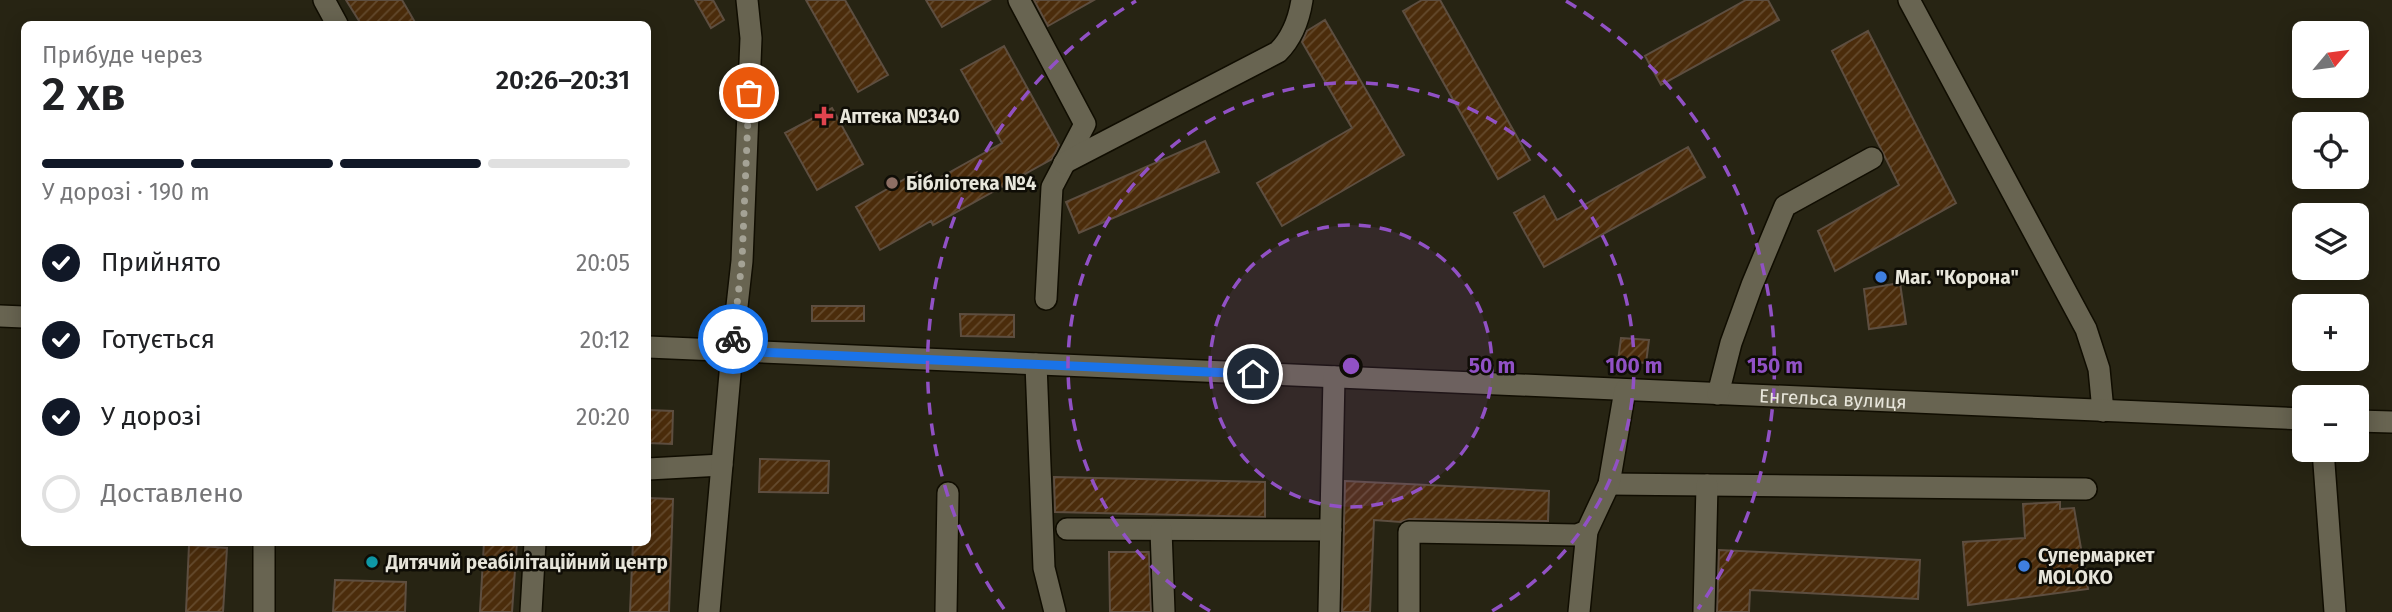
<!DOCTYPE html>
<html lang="uk">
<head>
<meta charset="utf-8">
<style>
  :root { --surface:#fff; --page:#f2f2f2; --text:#202124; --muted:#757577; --line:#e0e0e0; --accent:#111827 }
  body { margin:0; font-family:"Fira Sans",sans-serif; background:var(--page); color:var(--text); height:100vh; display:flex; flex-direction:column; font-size:26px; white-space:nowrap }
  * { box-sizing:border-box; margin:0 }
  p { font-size:23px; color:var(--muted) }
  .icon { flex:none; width:38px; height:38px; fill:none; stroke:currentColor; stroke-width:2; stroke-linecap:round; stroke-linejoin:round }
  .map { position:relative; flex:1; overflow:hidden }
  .drawer { position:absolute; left:21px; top:21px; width:630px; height:525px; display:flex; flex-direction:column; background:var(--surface); border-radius:10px; box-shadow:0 4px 18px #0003 }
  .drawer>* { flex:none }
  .needle { width:46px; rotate:61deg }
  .tools { position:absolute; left:2292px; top:21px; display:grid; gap:14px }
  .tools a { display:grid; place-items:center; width:77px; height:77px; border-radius:10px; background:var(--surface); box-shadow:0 4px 18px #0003; font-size:35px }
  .pin { position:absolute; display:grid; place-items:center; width:60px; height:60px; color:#fff; margin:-30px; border:4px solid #fff; border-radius:50%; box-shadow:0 2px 7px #0007 }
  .courier { position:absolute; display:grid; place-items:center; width:70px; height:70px; margin:-35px; border:5px solid #1a73e8; border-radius:50%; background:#fff; color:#222; box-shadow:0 2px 9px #0007 }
  .head em { font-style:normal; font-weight:600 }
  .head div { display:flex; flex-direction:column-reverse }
  .head { display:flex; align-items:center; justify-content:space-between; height:119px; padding:0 21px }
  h1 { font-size:46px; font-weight:600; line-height:52px }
  .bar { display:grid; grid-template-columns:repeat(4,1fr); gap:10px 7px; align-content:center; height:84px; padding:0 21px }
  .bar i { height:9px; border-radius:5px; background:var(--line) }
  .bar .current { background:var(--accent) }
  .bar p { grid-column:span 4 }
  ol { padding:0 21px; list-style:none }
  li { display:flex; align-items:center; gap:21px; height:77px }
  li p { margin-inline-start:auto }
  li .icon { padding:7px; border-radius:50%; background:var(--accent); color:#fff; stroke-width:4 }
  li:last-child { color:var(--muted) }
  li i { width:38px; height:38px; border:4px solid var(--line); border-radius:50% }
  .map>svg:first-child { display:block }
  .building { fill:url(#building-hatch); stroke:#5d4e40; stroke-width:2 }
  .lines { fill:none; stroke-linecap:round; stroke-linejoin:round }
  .minor-casing { stroke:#100d01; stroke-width:24 }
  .minor { stroke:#686451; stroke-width:21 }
  .done { stroke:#a4a295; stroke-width:7; stroke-dasharray:0 12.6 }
  .route { stroke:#1a73e8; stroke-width:9 }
  .ring { fill:none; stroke:#9151c5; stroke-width:3.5; stroke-dasharray:12 9 }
  .health-dot { fill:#e0444e; stroke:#0f0d06; stroke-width:2.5 }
  .education-dot { fill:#8d6e63; stroke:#0f0d06; stroke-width:2.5 }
  .shop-dot { fill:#3f7fe0; stroke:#0f0d06; stroke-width:2.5 }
  .culture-dot { fill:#0f9aa8; stroke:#0f0d06; stroke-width:2.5 }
  .labels { text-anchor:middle; stroke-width:5; stroke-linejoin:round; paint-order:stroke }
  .poi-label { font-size:19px; font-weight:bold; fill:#e8e6db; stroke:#0f0d06; text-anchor:start }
  .street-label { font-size:19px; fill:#e8e6db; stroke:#0f0d06 }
  .centre { fill:#9151c5; stroke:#0f0d06; stroke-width:3.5 }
  .ring-label { font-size:21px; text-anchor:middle; font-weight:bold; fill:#9151c5; stroke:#0f0d06; stroke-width:5; stroke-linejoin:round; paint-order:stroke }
</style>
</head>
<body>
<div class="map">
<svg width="2392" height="612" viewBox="0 0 2392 612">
  <defs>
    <pattern id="building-hatch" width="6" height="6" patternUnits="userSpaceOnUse" patternTransform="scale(1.75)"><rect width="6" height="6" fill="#4b2c0b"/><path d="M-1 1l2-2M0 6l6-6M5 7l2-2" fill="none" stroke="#654b2e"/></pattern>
  </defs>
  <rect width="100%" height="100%" fill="#272413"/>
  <path class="building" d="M346,0H402L416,24H361Z
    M695,0H713L724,20L711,28Z
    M806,0H845L888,75L858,92Z
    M926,0H990L942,27Z
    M1034,0H1094L1048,26Z
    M1422,0H1440L1530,160L1498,179L1403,11Z
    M1746,0H1768L1779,20L1661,85L1645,56Z
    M1325,20L1404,155L1282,226L1257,183L1352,128L1302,42L1307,31Z
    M1868,31L1956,203L1835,271L1818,231L1899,185L1832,51Z
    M1004,46L1059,145L1052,159L933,225L931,221L880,250L856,207L917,172L925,186L1002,143L961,70Z
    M832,108L863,164L817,190L785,133Z
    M1205,141L1219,172L1079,233L1066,202Z
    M1688,147L1705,177L1544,267L1514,213L1544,196L1557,220Z
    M1900,283L1906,324L1869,329L1864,289Z
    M812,306H864V321H812Z
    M960,314L1014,315V337L961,336Z
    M1621,338L1649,340L1646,363L1618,361Z
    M648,410L673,411L672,444L648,443Z
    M760,459L829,461L828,493L759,492Z
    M1054,477L1265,482V517L1055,512Z
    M1345,481L1549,491L1548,521L1409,519L1401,522L1374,520L1370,612H1342Z
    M648,498L673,499L669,612H630L633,542H648Z
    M2060,502V509L2074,508L2088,589L1968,605L1963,542L2025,538L2023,504Z
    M484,542H517L512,612H480Z
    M189,545L227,548L223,612H186Z
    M1719,550L1920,560L1918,599L1750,590L1749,612H1717Z
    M1109,552H1149L1151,612H1110Z
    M335,580L406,582L405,612H333Z"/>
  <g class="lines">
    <g class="minor-casing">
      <g id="minor">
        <path d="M324,0L337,24"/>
        <path d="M1019,0L1085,124L1052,187L1046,299"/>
        <path d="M1909,0L2086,329L2099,369L2103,411"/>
        <path d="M1064,163L1278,52C1292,38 1299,19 1302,0"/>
        <path d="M0,316L24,317"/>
        <path id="s1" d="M648,347L2305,419"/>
        <path d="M1036,364L1044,568L1055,612"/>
        <path d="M1718,394L1731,343L1752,285L1785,206L1872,158"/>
        <path d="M2357,421L2392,422"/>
        <path d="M2323,450L2335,612"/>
        <path d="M648,469L722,465"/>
        <path d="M1609,484L2086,489"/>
        <path d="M1067,529L1331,530"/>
        <path d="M1161,530L1164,612"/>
        <path d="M264,542V612"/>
        <path d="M531,612L535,542"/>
        <path d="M709,612L732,351L742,261L751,38L747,0"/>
        <path d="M946,612L948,493"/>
        <path d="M1329,612L1334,377"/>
        <path d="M1409,612V532L1577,535L1587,531L1609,484L1625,390"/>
        <path d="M1579,612L1587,531"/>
        <path d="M1704,612L1707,485"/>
      </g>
    </g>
    <use href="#minor" class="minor"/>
  </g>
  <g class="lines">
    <path class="done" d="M733,339L742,261L749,93"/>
    <path class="route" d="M733,339L732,351L1253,374"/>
  </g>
  <circle cx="1351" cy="366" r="141" fill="#9151c5" fill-opacity=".12"/>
  <g class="ring">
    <circle cx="1351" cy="366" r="141"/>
    <path d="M1210 611A283 283 0 1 1 1492 611"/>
    <path d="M1004 609A424 424 0 0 1 1136 1M1566 1A424 424 0 0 1 1698 609"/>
  </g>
  <path class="health-dot" d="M820.5 105.5h7v7h7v7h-7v7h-7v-7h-7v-7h7z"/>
  <circle class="education-dot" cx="892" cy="183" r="7"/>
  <g class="shop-dot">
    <circle cx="1881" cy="277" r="7"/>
    <circle cx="2024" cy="566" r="7"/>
  </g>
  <circle class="culture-dot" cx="372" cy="562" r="7"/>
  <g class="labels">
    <g class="poi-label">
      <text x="840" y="123">Аптека №340</text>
      <text x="906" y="190">Бібліотека №4</text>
      <text x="1895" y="284">Маг. "Корона"</text>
      <text x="2038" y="562">Супермаркет<tspan x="2038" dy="22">MOLOKO</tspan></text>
      <text x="386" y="569">Дитячий реабілітаційний центр</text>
    </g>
    <g class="street-label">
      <text dy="7" stroke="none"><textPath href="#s1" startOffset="1186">Енгельса вулиця</textPath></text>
    </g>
  </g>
  <circle cx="1351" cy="366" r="10" class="centre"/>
  <g class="ring-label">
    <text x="1492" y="373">50 m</text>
    <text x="1634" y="373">100 m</text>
    <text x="1775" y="373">150 m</text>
  </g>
</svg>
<div class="tools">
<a><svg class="needle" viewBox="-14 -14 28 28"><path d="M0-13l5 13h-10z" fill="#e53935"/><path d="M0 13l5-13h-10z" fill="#757577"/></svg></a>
<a><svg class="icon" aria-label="locate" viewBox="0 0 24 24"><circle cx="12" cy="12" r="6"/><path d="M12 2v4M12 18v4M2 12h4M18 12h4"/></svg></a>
<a><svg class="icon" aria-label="layers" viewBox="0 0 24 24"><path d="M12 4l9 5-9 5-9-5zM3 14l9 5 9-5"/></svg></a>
<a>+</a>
<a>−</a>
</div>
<div class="pin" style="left:749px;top:93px;background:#ea580c"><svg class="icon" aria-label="bag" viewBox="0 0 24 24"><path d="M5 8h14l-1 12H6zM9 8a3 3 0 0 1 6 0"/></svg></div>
<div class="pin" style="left:1253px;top:374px;background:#1f2937"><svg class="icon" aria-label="home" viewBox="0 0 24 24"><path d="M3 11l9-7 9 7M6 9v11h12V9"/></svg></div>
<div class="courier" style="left:733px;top:339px"><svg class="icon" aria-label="bike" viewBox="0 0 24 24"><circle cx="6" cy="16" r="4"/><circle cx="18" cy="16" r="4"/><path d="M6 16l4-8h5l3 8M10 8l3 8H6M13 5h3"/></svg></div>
<section class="drawer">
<div class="head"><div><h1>2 хв</h1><p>Прибуде через</p></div><em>20:26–20:31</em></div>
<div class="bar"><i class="current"></i><i class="current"></i><i class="current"></i><i></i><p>У дорозі · 190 m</p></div>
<ol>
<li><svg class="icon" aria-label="check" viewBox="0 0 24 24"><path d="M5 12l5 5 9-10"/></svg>Прийнято<p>20:05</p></li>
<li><svg class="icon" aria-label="check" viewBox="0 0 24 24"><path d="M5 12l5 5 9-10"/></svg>Готується<p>20:12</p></li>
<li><svg class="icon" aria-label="check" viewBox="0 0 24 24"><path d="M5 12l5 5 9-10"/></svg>У дорозі<p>20:20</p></li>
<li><i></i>Доставлено</li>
</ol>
</section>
</div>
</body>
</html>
